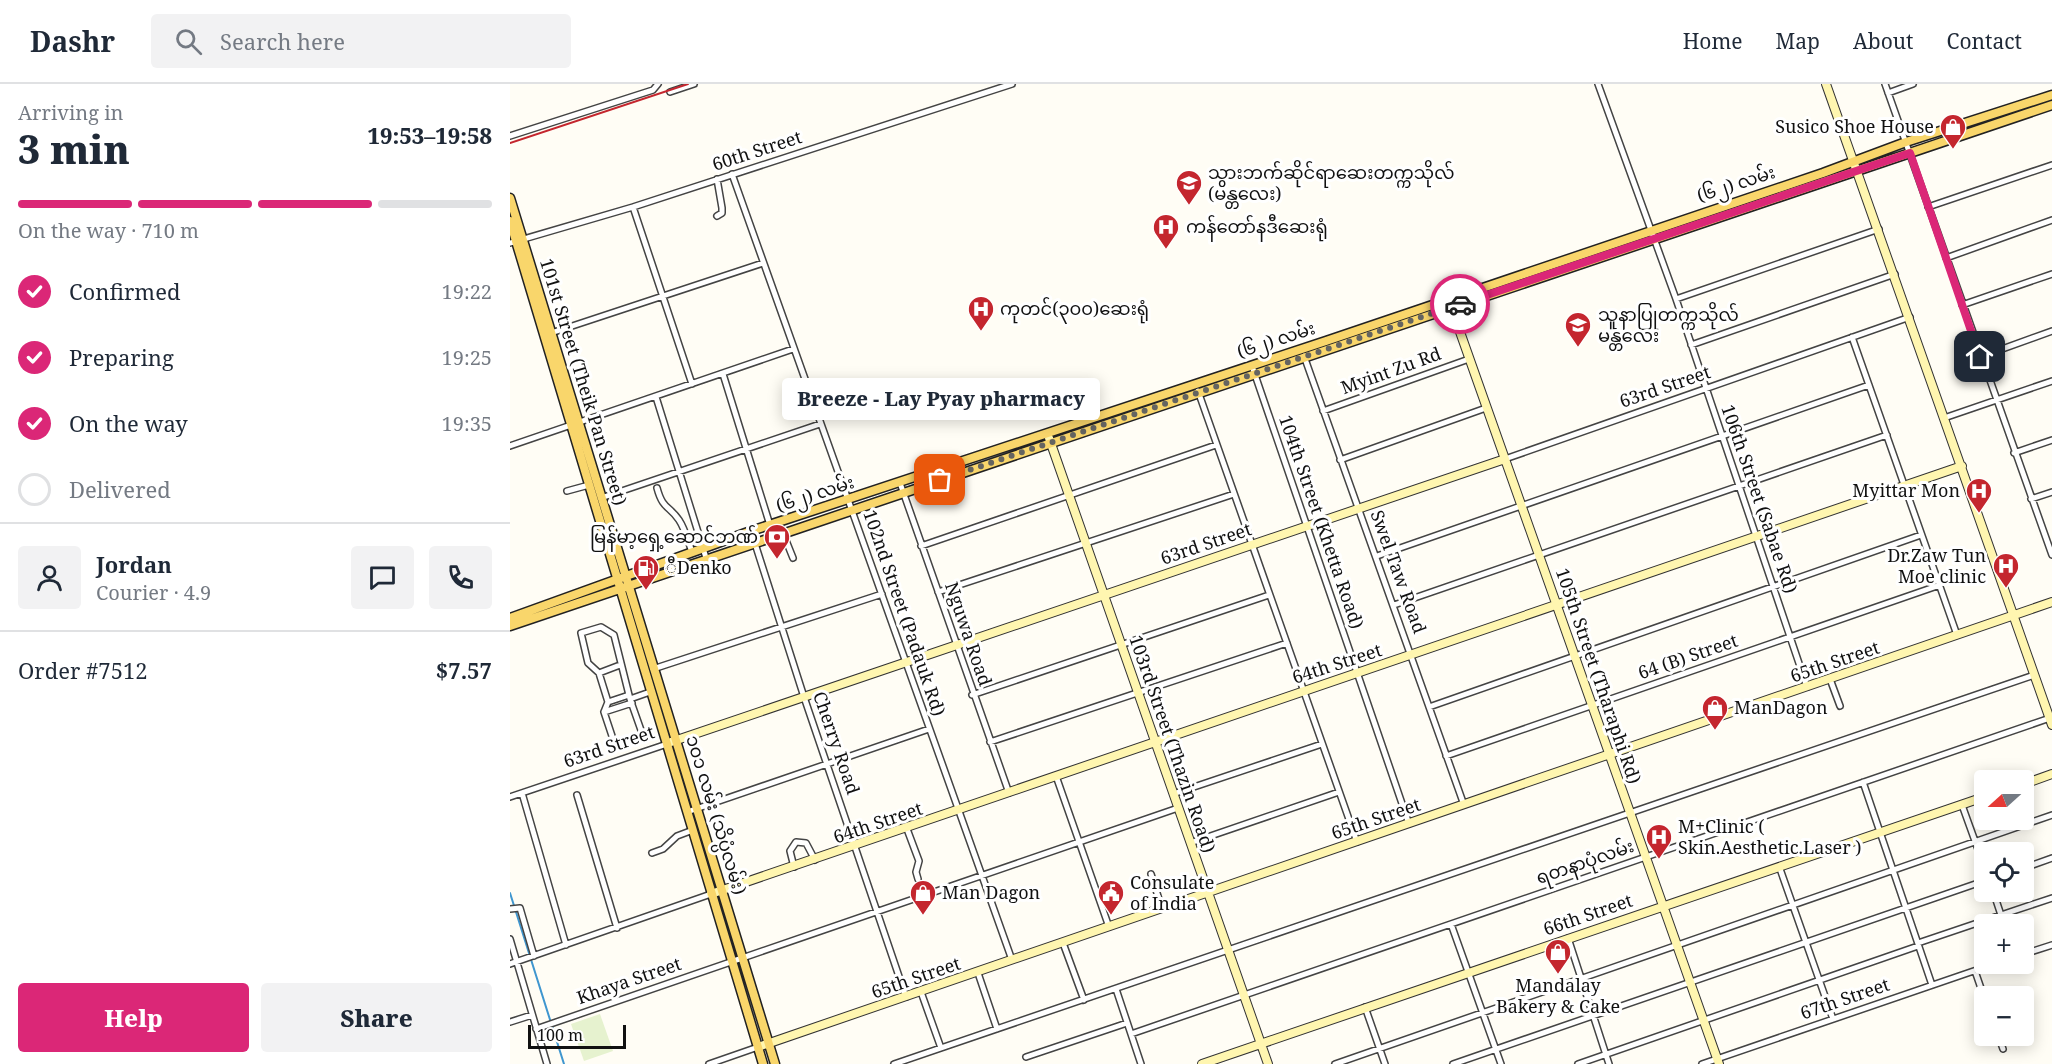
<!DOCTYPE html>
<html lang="en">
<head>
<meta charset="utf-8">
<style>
  :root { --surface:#fff; --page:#f2f2f3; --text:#1f2937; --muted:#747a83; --line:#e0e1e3; --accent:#db2777 }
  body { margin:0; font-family:"Noto Serif","Noto Sans Myanmar",serif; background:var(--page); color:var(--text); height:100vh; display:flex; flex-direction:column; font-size:22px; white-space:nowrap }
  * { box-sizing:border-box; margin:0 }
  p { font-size:20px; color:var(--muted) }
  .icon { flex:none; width:33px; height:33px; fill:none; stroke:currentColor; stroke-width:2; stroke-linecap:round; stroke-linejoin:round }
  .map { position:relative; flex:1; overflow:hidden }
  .side { display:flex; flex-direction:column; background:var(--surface); width:510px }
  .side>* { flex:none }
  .needle { width:39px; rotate:249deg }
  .tools { position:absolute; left:1464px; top:686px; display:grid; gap:12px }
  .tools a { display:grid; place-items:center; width:60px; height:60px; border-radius:6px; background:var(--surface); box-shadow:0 3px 15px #0003; font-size:30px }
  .scale { position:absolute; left:18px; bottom:15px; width:98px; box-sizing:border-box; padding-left:6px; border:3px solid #111; border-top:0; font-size:16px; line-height:21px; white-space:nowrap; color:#111; -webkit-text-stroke:4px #fff; paint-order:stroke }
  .pin { position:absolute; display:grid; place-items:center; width:51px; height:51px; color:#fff; margin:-26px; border-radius:12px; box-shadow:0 3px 9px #0006 }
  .courier { position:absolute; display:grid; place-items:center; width:60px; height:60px; margin:-30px; border:4px solid #db2777; border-radius:50%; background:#fff; color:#222; box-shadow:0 2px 8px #0007 }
  .bubble { position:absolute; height:42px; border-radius:6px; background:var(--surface); box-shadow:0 3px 15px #0003; font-size:20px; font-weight:800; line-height:42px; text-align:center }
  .head em { font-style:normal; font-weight:800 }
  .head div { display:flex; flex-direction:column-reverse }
  .head { display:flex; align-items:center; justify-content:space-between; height:102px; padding:0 18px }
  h1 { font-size:39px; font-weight:800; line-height:45px }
  .bar { display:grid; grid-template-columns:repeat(4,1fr); gap:9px 6px; align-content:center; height:72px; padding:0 18px }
  .bar i { height:8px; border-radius:4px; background:var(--line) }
  .bar .selected { background:var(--accent) }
  .bar p { grid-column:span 4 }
  .line { display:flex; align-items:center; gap:15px; padding:0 18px; border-top:2px solid var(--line) }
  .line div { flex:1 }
  .round { display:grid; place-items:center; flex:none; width:63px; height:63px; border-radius:6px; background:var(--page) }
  ol { padding:0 18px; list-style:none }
  li { display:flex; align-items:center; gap:18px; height:66px }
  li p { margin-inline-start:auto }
  li .icon { padding:6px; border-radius:50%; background:var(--accent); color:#fff; stroke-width:4 }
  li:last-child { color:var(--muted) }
  li i { width:33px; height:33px; border:3px solid var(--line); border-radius:50% }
  .primary-button { display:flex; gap:12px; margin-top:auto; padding:12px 18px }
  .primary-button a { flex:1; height:69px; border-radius:6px; background:var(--accent); color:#fff; font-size:24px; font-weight:800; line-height:69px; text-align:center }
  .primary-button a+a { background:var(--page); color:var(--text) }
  header { display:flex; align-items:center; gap:36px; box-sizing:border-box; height:84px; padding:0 30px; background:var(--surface); border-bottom:2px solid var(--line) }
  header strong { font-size:28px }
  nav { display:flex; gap:33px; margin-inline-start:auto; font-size:21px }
  .search { width:420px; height:54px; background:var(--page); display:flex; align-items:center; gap:15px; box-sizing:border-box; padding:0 21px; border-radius:6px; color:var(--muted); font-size:22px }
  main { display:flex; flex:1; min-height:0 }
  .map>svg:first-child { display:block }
  .pitch { fill:#e6f2cf }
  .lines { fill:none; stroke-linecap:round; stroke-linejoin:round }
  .stream { stroke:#3f96cf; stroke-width:2 }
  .street-casing { stroke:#444; stroke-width:8 }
  .secondary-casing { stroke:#333; stroke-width:10 }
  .primary-casing { stroke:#222; stroke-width:11 }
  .street { stroke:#fff; stroke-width:5 }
  .secondary { stroke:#fff6b0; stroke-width:8 }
  .primary { stroke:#f9d66b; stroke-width:8 }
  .rail { stroke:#c4262e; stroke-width:2 }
  .done { stroke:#646461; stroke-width:6; stroke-dasharray:0 10.8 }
  .route { stroke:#db2777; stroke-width:8 }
  .labels { text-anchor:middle; stroke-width:6; stroke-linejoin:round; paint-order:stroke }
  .poi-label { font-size:18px; fill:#111; stroke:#fff; text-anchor:start }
  .street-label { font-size:18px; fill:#111; stroke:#fff }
</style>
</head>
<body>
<header>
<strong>Dashr</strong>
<div class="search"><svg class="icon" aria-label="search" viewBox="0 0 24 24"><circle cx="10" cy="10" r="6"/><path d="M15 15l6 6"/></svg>Search here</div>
<nav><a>Home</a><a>Map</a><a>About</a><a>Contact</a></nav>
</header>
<main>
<section class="side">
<div class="head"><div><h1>3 min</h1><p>Arriving in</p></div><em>19:53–19:58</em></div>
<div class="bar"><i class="selected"></i><i class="selected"></i><i class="selected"></i><i></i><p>On the way · 710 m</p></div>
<ol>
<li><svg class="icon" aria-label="check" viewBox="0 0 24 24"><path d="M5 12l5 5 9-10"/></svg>Confirmed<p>19:22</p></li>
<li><svg class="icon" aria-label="check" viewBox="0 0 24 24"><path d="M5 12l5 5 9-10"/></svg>Preparing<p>19:25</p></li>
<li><svg class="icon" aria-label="check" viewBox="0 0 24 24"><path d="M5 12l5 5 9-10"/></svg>On the way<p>19:35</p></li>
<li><i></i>Delivered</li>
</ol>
<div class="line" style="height:108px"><a class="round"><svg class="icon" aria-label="person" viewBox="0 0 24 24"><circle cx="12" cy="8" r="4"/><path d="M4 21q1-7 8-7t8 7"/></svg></a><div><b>Jordan</b><p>Courier · 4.9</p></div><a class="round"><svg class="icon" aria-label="chat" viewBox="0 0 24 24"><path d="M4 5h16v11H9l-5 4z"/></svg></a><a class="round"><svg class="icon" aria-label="phone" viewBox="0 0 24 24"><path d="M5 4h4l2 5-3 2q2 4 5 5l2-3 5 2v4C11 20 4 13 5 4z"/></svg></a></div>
<div class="line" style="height:78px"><div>Order #7512</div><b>$7.57</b></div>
<div class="primary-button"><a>Help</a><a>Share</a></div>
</section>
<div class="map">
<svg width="1542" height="980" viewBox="0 0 1542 980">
  <rect width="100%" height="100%" fill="#fffdf5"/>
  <path class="pitch" d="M90,930L103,967L74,977L61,940Z"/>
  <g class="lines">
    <path class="stream" d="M0,809L54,980"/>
    <g class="street-casing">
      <path id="street" d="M1088,0L1166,215L1297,603
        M1375,0L1542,471
        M160,8L184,0
        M1378,9L1403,0
        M0,52L143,6L148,0
        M222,90L502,876
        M207,95L212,124V129L207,132
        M123,123L182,300
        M1418,123L1542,81
        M0,159L123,123L502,0
        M1436,174L1542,136
        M1166,215L1369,145
        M1452,221L1542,190
        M41,249L253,179
        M1342,253L1447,551
        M1181,261L1385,190
        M794,272L954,721
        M1470,273L1542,247
        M742,282L899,740
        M213,290L264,454
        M688,307L847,758
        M146,313L197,477
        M813,327L959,275
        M1434,334L1542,297
        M0,362L283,265
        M1504,369L1542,356
        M995,375L1400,233
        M830,376L976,324
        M390,399L499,709
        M147,404C153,426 159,421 169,436C175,445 178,457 182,468
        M57,407L79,401
        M91,414L310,340
        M1521,415L1542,408
        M269,439L283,474
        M241,447L294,613L396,913
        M411,462L706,361
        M867,472L1359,301
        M428,508L724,410
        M884,521L1377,351
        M143,585L372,510
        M89,589L110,581
        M1320,595L1330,622
        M462,611L759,511
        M98,618L119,611
        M919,623L1411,451
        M94,628L122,619
        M132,649L120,615L140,608
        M480,658L777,559
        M105,661L94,628L98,618L89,589L78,579L71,549L91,543L104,551L120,615
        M936,672L1430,501
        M546,692L599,843
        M1353,698L1422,901
        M12,709L56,861
        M663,710L812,660
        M67,711L107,844
        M0,713L157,660
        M1452,721L1474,782
        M177,728L419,645
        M397,745L409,777L406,788L408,795
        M680,759L829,708
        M142,769L153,765L167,752L183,746
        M1269,782L1323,935
        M284,783L280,767L286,758L296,759L305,776
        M1514,784L1542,774
        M641,790L652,825
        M0,825L10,824L24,872
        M941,840L991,980
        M1494,840L1491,831L1542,814
        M1058,854L1099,980
        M0,855L37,980
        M553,859L574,916
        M1408,859L1491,831L1483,807
        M1514,870L1542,861
        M0,880L201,810
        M1465,887L1474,913
        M468,889L487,945
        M606,905L631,980
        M411,908L431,964
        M855,923L875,980
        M0,938L22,931
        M26,945L668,724
        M621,950L1540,634
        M1488,951L1493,965
        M516,973L617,939
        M199,980L248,963
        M384,980L1524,591
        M825,980L1542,731
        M943,980L1474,797
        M1068,980L1408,862
        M1192,980L1487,879"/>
    </g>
    <g class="secondary-casing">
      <path id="secondary" d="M1316,0L1542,641
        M938,214L1209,980
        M539,354L758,980
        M161,658L995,375
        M1514,700L1542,690
        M201,810L1452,382
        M248,963L1542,518
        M692,980L1474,713"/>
    </g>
    <g class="primary-casing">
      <path id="primary" d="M0,114L265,980
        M0,137L253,980
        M0,534L241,447L816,257L1313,89L1396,58L1542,11
        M0,542L1542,21"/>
    </g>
    <use href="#street" class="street"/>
    <use href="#secondary" class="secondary"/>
    <use href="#primary" class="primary"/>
    <path class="rail" d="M0,59L178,0"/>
  </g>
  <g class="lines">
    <path class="done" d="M430,396L950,220"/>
    <path class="route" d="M950,220L1400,69L1470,273"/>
  </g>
  <defs>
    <g id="shop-pin" transform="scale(1.35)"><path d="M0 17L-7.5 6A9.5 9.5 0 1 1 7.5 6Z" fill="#c4262e" stroke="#fff"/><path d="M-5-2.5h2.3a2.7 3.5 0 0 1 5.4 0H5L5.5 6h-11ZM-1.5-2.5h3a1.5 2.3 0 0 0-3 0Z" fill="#fff"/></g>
    <g id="university-pin" transform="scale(1.35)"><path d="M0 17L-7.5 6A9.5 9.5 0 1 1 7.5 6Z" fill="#c4262e" stroke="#fff"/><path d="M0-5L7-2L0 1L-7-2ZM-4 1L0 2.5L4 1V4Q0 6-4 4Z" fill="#fff"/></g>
    <g id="hospital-pin" transform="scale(1.35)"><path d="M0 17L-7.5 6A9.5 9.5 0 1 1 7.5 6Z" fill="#c4262e" stroke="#fff"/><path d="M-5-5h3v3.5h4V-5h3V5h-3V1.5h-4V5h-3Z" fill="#fff"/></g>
    <g id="bank-pin" transform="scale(1.35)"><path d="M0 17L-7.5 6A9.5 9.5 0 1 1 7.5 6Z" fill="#c4262e" stroke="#fff"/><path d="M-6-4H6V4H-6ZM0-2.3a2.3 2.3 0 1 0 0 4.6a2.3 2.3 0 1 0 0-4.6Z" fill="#fff"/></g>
    <g id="fuel-pin" transform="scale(1.35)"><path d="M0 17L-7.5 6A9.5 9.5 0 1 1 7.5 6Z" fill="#c4262e" stroke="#fff"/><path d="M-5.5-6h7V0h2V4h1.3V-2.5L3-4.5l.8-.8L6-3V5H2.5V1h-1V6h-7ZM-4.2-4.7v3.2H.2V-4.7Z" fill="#fff"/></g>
    <g id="civic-pin" transform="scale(1.35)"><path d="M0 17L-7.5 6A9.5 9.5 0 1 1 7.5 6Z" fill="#c4262e" stroke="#fff"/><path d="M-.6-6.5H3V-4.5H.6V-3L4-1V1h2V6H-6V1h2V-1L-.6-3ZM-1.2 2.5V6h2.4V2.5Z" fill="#fff"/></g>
  </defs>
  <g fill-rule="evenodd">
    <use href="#shop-pin" x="1443" y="43"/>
    <use href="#university-pin" x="679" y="99"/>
    <use href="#hospital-pin" x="656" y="143"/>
    <use href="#hospital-pin" x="471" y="225"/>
    <use href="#university-pin" x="1068" y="241"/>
    <use href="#hospital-pin" x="1469" y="407"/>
    <use href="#bank-pin" x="267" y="453"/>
    <use href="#hospital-pin" x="1496" y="482"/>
    <use href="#fuel-pin" x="136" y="484"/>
    <use href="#shop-pin" x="1205" y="624"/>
    <use href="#hospital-pin" x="1149" y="753"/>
    <use href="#shop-pin" x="413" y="809"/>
    <use href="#civic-pin" x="601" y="809"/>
    <use href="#shop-pin" x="1048" y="868"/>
  </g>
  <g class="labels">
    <g class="poi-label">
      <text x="1424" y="49" text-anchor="end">Susico Shoe House</text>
      <text x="698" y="95">သွားဘက်ဆိုင်ရာဆေးတက္ကသိုလ်<tspan x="698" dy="21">(မန္တလေး)</tspan></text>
      <text x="676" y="149">ကန်တော်နဒီဆေးရုံ</text>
      <text x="490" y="231">ကုတင်(၃၀၀)ဆေးရုံ</text>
      <text x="1088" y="237">သူနာပြုတက္ကသိုလ်<tspan x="1088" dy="21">မန္တလေး</tspan></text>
      <text x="1450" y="413" text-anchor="end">Myittar Mon</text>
      <text x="248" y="459" text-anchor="end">မြန်မာ့ရှေ့ဆောင်ဘဏ်</text>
      <text x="1476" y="478" text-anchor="end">Dr.Zaw Tun<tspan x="1476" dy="21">Moe clinic</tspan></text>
      <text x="156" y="490">ီDenko</text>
      <text x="1224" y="630">ManDagon</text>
      <text x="1168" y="749">M+Clinic (<tspan x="1168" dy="21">Skin.Aesthetic.Laser )</tspan></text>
      <text x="620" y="805">Consulate<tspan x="620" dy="21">of India</tspan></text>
      <text x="432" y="815">Man Dagon</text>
      <text x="1048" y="908" text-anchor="middle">Mandalay<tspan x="1048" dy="21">Bakery &amp; Cake</tspan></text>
    </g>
    <g class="street-label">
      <text transform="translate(247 67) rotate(-18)" y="6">60th Street</text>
      <text transform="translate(1226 100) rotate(-18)" y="6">(၆၂) လမ်း</text>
      <text transform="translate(766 256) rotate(-18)" y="6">(၆၂) လမ်း</text>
      <text transform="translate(881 287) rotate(-20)" y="6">Myint Zu Rd</text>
      <text transform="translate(73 298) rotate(73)" y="6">101st Street (Theik Pan Street)</text>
      <text transform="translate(1155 303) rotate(-19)" y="6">63rd Street</text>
      <text transform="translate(305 410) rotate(-18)" y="6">(၆၂) လမ်း</text>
      <text transform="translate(1249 415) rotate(71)" y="6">106th Street (Sabae Rd)</text>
      <text transform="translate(811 438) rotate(71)" y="6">104th Street (Khetta Road)</text>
      <text transform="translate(696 460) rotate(-19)" y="6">63rd Street</text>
      <text transform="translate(888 488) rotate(70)" y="6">Swel Taw Road</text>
      <text transform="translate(394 529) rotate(71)" y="6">102nd Street (Padauk Rd)</text>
      <text transform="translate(458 550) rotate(71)" y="6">Nguwa Road</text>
      <text transform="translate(1178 573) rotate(-19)" y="6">64 (B) Street</text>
      <text transform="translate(1325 578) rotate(-19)" y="6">65th Street</text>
      <text transform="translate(827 580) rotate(-18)" y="6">64th Street</text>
      <text transform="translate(1088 592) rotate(71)" y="6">105th Street (Tharaphi Rd)</text>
      <text transform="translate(326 659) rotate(71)" y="6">Cherry Road</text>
      <text transform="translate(662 660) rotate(71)" y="6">103rd Street (Thazin Road)</text>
      <text transform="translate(99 663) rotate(-19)" y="6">63rd Street</text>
      <text transform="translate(206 731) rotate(73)" y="6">၁၀၁ လမ်း (သိပ္ပံလမ်း)</text>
      <text transform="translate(866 735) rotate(-19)" y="6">65th Street</text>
      <text transform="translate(368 739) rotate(-19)" y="6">64th Street</text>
      <text transform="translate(1075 778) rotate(-19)" y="6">ရတနာပုံလမ်း</text>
      <text transform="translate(1078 831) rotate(-19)" y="6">66th Street</text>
      <text transform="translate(406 894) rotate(-19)" y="6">65th Street</text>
      <text transform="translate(119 897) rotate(-19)" y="6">Khaya Street</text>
      <text transform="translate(1335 915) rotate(-19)" y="6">67th Street</text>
    </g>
  </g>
</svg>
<div class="tools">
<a><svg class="needle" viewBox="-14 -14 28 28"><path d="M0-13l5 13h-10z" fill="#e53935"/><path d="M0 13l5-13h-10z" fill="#747a83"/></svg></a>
<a><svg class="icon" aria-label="locate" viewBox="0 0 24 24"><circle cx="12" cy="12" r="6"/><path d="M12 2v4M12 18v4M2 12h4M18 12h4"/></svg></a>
<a>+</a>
<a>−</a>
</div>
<div class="scale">100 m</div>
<div class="pin" style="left:430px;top:396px;background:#ea580c"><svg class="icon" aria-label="bag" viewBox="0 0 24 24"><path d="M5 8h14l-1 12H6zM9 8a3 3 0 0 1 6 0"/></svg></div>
<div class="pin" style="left:1470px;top:273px;background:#1f2937"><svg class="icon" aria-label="home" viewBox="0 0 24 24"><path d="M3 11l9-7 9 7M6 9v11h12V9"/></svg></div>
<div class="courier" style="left:950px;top:220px"><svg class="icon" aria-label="car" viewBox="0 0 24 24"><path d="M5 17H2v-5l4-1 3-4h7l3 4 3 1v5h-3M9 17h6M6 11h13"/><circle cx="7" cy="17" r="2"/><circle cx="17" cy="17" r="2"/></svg></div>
<div class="bubble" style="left:272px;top:294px;width:318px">Breeze - Lay Pyay pharmacy</div>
</div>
</main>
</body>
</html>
